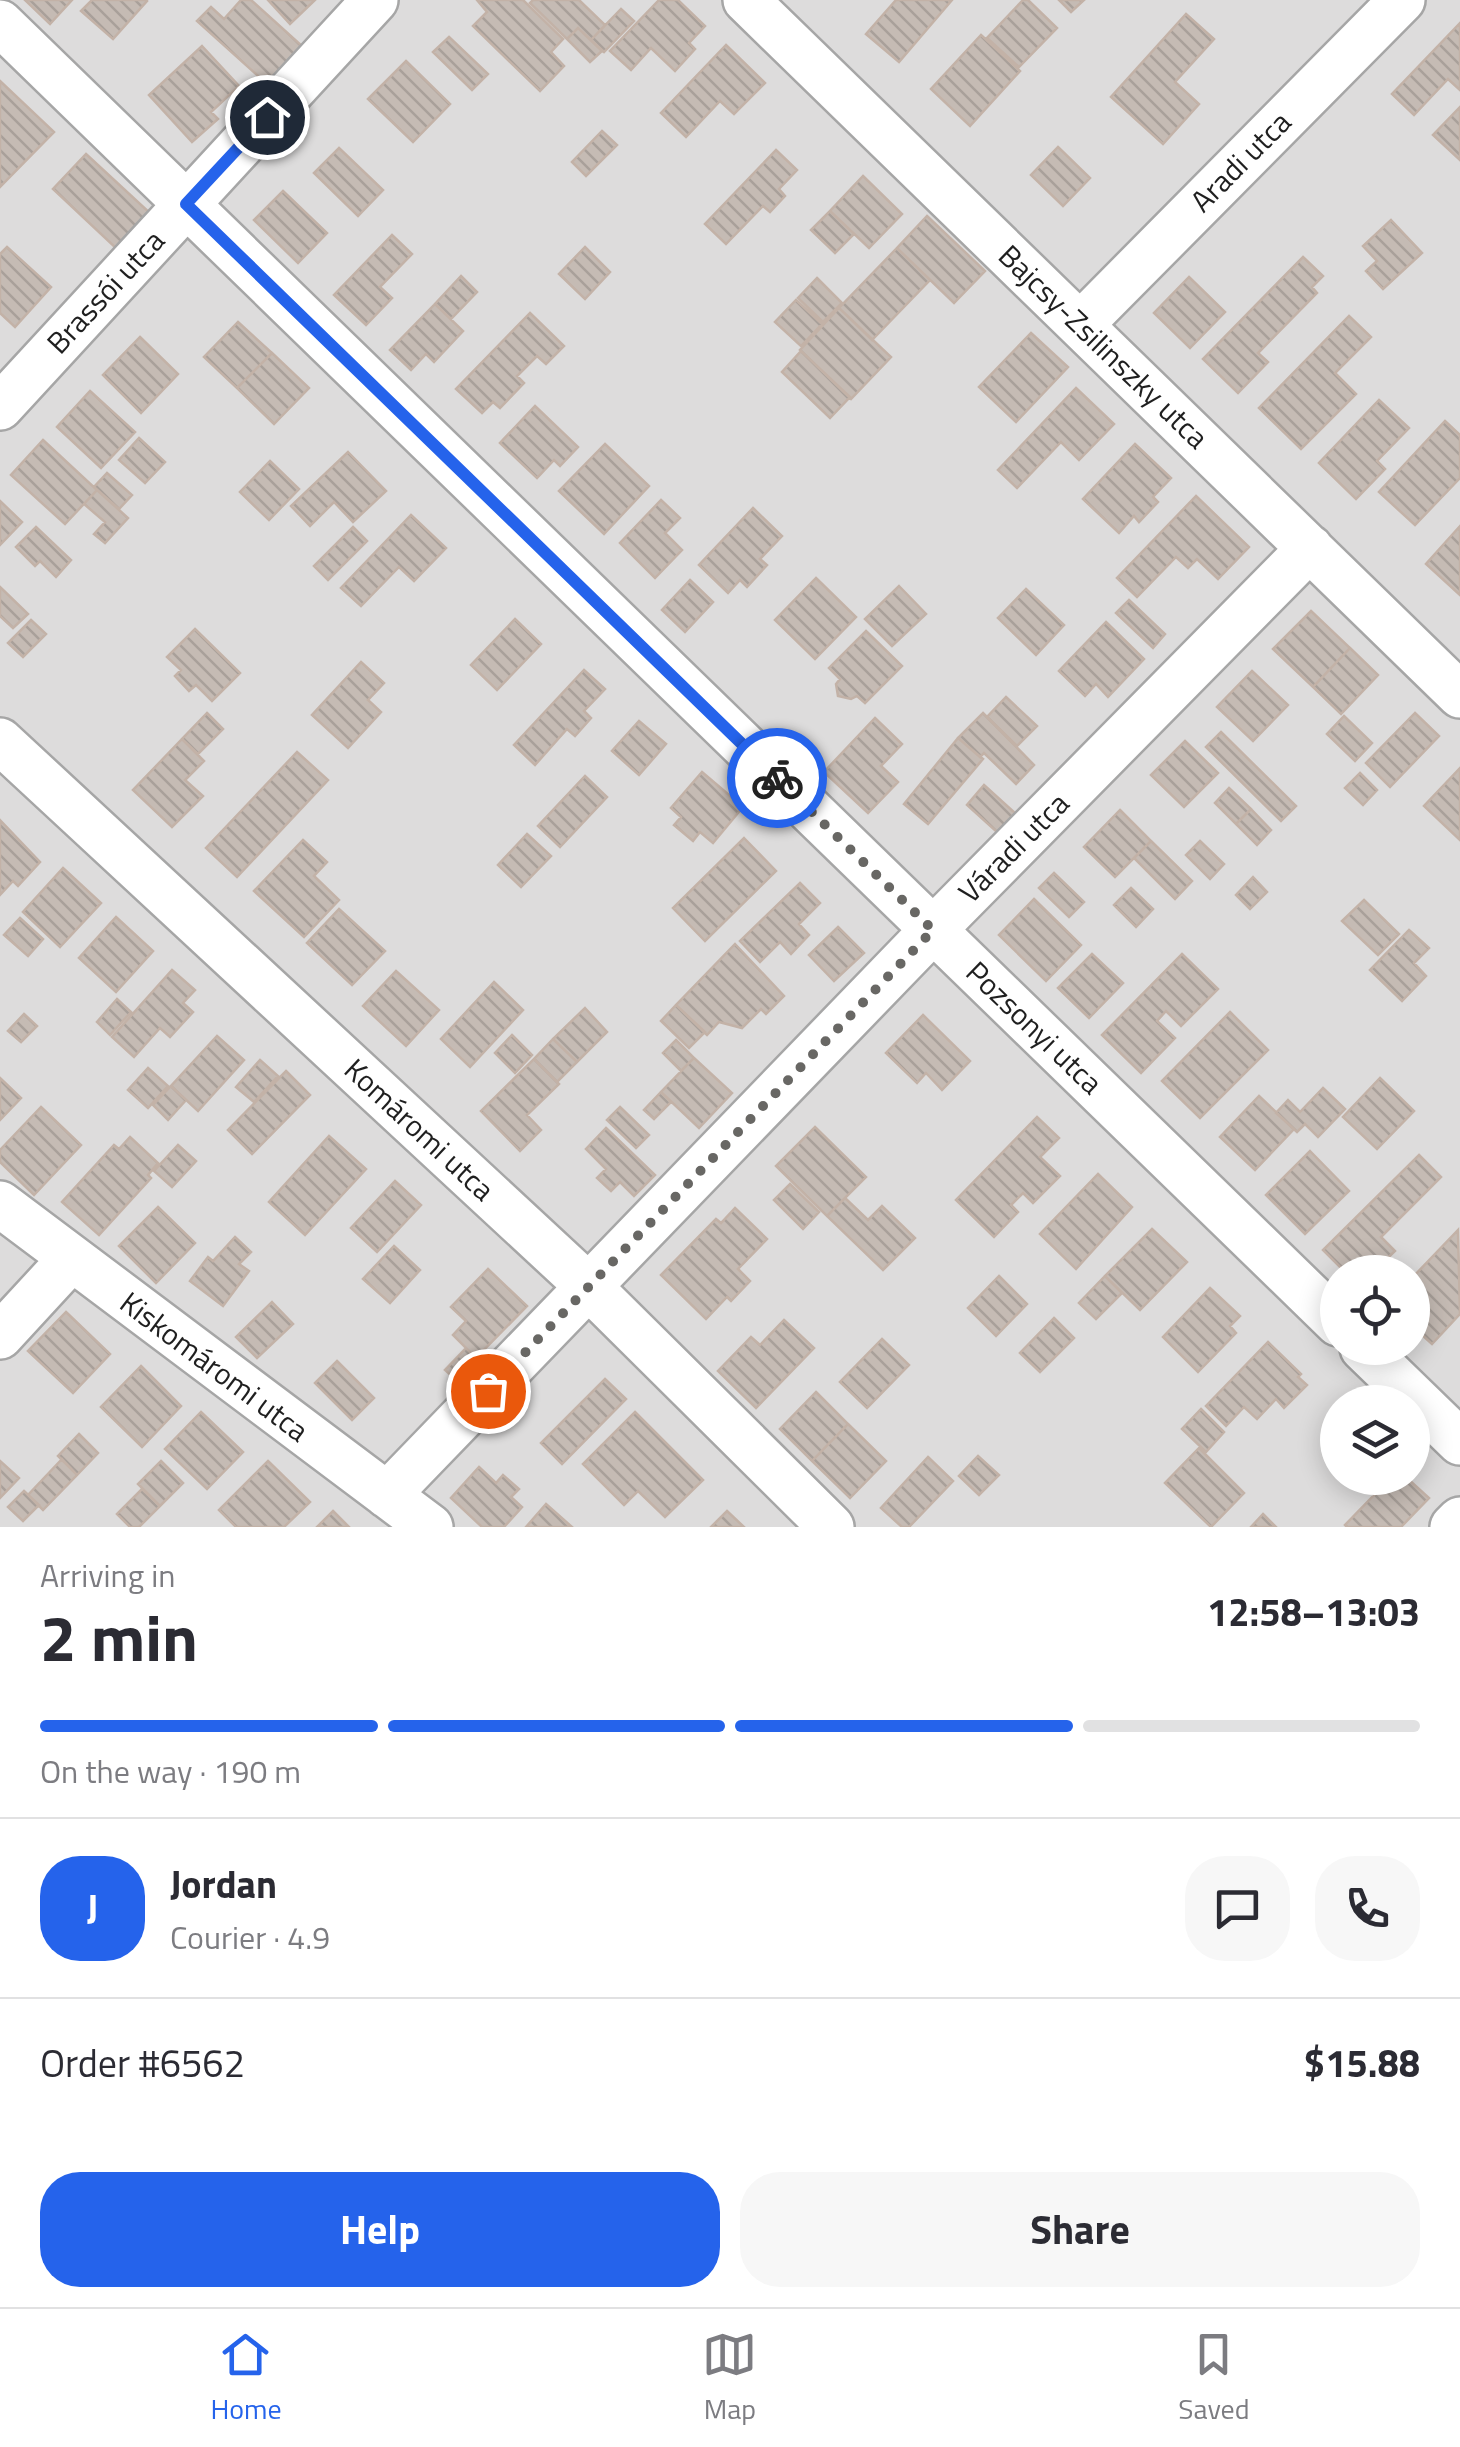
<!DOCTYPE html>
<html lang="en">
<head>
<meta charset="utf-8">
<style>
  :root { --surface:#fff; --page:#f7f7f7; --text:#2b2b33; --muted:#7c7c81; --line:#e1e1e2; --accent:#2563eb }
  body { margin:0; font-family:"Titillium Web",sans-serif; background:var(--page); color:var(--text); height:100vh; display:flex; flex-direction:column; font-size:38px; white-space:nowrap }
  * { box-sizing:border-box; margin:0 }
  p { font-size:32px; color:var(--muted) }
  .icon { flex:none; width:55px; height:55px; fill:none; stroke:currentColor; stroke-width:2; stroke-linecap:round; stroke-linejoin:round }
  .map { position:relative; height:1527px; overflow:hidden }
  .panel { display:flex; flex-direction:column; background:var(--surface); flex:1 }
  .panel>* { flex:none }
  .controls { position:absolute; left:1320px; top:1255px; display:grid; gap:20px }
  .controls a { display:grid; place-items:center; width:110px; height:110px; border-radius:50%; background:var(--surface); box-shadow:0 5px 25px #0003; font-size:50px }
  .pin { position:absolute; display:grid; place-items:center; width:85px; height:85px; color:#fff; margin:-42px; border:5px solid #fff; border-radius:50%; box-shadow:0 2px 10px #0007 }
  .courier { position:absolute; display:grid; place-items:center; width:100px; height:100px; margin:-50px; border:8px solid #2563eb; border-radius:50%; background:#fff; color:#222; box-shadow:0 2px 12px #0007 }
  .headline em { font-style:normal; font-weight:700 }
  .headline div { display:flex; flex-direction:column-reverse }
  .headline { display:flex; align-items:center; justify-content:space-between; height:170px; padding:0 40px }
  h1 { font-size:65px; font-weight:700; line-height:75px }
  .bar { display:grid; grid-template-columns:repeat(4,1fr); gap:15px 10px; align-content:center; height:120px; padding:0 40px }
  .bar i { height:12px; border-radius:8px; background:var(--line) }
  .bar .current { background:var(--accent) }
  .bar p { grid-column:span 4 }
  .line { display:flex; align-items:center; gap:25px; padding:0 40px; border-top:2px solid var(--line) }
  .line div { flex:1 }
  .round { display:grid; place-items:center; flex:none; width:105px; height:105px; border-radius:40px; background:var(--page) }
  .cta { display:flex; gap:20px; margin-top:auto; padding:20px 40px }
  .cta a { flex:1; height:115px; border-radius:40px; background:var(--accent); color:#fff; font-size:40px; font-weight:700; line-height:115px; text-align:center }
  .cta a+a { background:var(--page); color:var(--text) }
  .tabs { display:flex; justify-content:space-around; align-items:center; height:140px; border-top:2px solid var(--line); background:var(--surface); font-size:28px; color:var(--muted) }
  .tabs a { display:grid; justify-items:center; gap:5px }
  .tabs .current { color:var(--accent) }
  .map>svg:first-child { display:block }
  .residential { fill:#dddcdc; fill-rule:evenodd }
  .building { fill:url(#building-back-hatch); stroke:#c3b2a7; stroke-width:2.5 }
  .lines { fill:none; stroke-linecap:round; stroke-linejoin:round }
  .minor-casing { stroke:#a6a6a6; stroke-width:50 }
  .minor { stroke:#fff; stroke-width:45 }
  .done { stroke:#686764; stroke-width:10; stroke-dasharray:0 18 }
  .route { stroke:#2563eb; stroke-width:12 }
  .labels { text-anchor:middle; stroke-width:9; stroke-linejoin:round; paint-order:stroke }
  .street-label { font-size:30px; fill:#1f1f1f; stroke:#fff }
</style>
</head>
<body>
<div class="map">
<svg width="1460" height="1527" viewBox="0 0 1460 1527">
  <defs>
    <pattern id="building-back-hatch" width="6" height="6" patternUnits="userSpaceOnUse" patternTransform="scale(2.5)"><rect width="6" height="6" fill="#c5bbb4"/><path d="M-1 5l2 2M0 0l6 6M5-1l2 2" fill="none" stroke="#a9a09a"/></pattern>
  </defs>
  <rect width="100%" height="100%" fill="#f0ece5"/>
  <path class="residential" d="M0,0H1460V1527H0ZM1338,1272H1412V1348H1338ZM1338,1402H1412V1478H1338Z"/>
  <path class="building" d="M25,0H72L50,24Z
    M92,0H146L147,1L113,39L81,11Z
    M241,0H251L302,46L267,84L197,21L211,7L224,19Z
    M268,0H315L290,24Z
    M523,0L563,39L551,52L564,66L540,91L473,26L487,12L477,0Z
    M533,0H579L605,25L591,40L578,28L567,39L530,3Z
    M659,0H678L705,26L689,43L695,49L675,71L651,48L631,70L610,51Z
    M896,0H952L899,62L866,34Z
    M1023,0H1028L1057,28L1019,67L987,38Z
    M1059,0H1084L1071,12Z
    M621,9L634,21L604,52L591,40Z
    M1186,14L1214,39L1175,82L1199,104L1163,144L1111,97Z
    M1460,23V90L1448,79L1414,115L1392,94Z
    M578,28L602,51L590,62L567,39Z
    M981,35L1020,71L970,126L931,89Z
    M449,37L488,74L472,90L433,52Z
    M726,45L765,83L734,114L720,101L686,137L661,113Z
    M202,46L239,86L211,112L218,119L192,142L149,95Z
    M406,61L450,104L413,142L368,99Z
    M0,81L54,132L0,187Z
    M1460,107V160L1433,135Z
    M602,131L617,145L586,176L572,162Z
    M1058,147L1090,178L1063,206L1031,175Z
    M339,148L383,190L358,216L314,173Z
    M776,150L797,170L779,189L785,196L770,212L763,206L726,244L705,224Z
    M86,154L151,214L118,250L53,189Z
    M863,176L902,214L869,248L830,211Z
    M283,191L327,233L298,263L254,220Z
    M830,211L854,234L835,253L811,230Z
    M927,216L985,271L954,303L897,248Z
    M1391,220L1422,253L1383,289L1366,271L1377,261L1363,246Z
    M392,235L412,254L380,287L392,298L366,325L334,295Z
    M7,247L51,287L15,327L0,313V254Z
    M585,247L610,272L585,299L559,274Z
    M897,248L930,280L872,340L839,308Z
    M1303,257L1323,276L1312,287L1317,293L1258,353L1268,362L1238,393L1203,359Z
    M461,276L477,292L451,319L435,304Z
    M1189,277L1225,312L1190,348L1154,313Z
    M817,278L842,303L823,322L798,298Z
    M796,300L822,324L801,346L775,322Z
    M435,304L463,331L434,362L426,354L411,370L390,350Z
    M839,308L891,357L851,399L800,350Z
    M530,313L564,346L546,364L537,356L517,376L524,383L500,408L493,402L482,413L456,389Z
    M1349,316L1371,337L1335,373L1356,394L1301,449L1259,408Z
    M238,322L272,353L237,388L204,357Z
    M1031,333L1068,367L1016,422L979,387Z
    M140,337L178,374L141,413L103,375Z
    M801,351L850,397L830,418L782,372Z
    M272,353L309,388L274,424L237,388Z
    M1076,388L1114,424L1079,460L1061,442L1017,488L998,470Z
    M90,391L135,432L101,468L57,427Z
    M1379,400L1409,428L1377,461L1385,469L1356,499L1319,463Z
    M535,406L578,447L560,466L554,460L537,478L500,443Z
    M1445,421L1460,435V478L1415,525L1379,492Z
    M139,438L165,462L145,483L119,460Z
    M43,440L97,490L65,524L11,475Z
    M605,444L649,486L604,534L559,491Z
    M1135,444L1171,478L1153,497L1158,502L1139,522L1134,516L1119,533L1083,499Z
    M348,452L386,491L353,522L334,502L310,526L291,506Z
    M270,461L299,489L269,520L240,492Z
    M107,473L132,495L119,509L94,487Z
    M97,490L128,518L105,543L94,534L105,522L84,504Z
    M1196,496L1249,547L1218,579L1197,559L1188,568L1176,557L1137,597L1117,578Z
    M661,500L680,518L665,533L682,550L655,578L620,543Z
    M0,501L22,522L0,545Z
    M753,508L782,536L760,559L767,565L747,587L740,580L728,593L699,565Z
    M411,515L446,548L414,581L399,567L361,606L341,588Z
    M1460,526V595L1426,564Z
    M36,527L71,560L56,577L40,561L35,566L16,547Z
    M353,527L367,541L328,580L314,566Z
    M816,578L856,617L815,659L775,620Z
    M690,580L713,602L685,632L662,610Z
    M899,586L926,614L892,646L865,619Z
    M0,587L28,614L13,628L0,616Z
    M1026,589L1064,625L1036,655L998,618Z
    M1129,600L1165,634L1153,648L1116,613Z
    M1311,611L1350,648L1313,687L1273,649Z
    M515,619L541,644L497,690L471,665Z
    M31,620L46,634L23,657L8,643Z
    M1106,622L1144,659L1108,697L1096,684L1085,696L1059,671Z
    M195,629L240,673L212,701L196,685L189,691L175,676L181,670L167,657Z
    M866,631L902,666L865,703L857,696L851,699L838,696L836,684L840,679L829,668Z
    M1350,648L1378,675L1341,714L1313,687Z
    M361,662L384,683L368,700L381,712L348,748L312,715Z
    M584,670L605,689L584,711L591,718L575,736L567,729L535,765L514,745Z
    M1252,671L1288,705L1253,741L1217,707Z
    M1006,697L1037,726L1017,746L987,717Z
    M207,713L223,729L198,754L182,739Z
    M983,713L1034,765L1016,784L984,753L980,757L958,738Z
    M1415,713L1439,736L1390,787L1366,763Z
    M1344,716L1372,743L1355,761L1327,734Z
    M875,718L902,744L881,766L898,782L868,813L824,772Z
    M639,721L666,744L639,775L612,751Z
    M1221,732L1296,806L1281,821L1206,747Z
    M958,738L983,759L928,824L904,804Z
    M182,739L204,761L185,780L203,796L172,827L133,790Z
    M1185,741L1218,773L1184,807L1151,775Z
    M297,752L328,780L237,877L206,848Z
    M1460,768V840L1424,806Z
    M702,772L743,807L713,843L700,832L693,841L674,825L681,817L671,808Z
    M1360,773L1377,790L1363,805L1345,788Z
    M585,776L607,797L560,847L538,826Z
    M984,785L1015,813L997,832L967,805Z
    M1229,788L1251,809L1236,824L1215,803Z
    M1251,809L1271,830L1257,845L1236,824Z
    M1120,810L1151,841L1115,877L1084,847Z
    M0,820L40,862L18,886L13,881L0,895Z
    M527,834L551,856L521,887L498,865Z
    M744,838L776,871L705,941L673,908Z
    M303,840L327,862L314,876L339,900L304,937L254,891Z
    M1151,841L1192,881L1175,899L1134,858Z
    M1200,841L1224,864L1210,879L1186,855Z
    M63,868L101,903L60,947L23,912Z
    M1054,873L1084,902L1069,917L1039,888Z
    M1253,877L1267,892L1250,909L1236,895Z
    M800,883L820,903L799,924L809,935L791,954L780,942L760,962L740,941Z
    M1131,888L1153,909L1136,927L1114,905Z
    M1034,899L1081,945L1046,981L999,935Z
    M1364,900L1399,934L1378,955L1342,921Z
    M339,909L385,951L352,985L307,943Z
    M116,917L153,951L116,992L79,958Z
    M20,918L43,939L28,956L4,935Z
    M838,927L864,953L834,981L809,955Z
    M1409,930L1429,948L1414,963L1426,976L1402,1001L1370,970Z
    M735,944L784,996L766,1014L761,1009L742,1028L719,1022L707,1035L676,1005Z
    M1092,954L1123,983L1089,1018L1058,988Z
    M1182,954L1218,989L1181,1026L1166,1011L1157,1021L1175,1038L1141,1073L1102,1035Z
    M172,970L195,990L183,1003L193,1012L170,1037L160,1028L134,1057L112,1037Z
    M396,971L439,1010L406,1046L363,1006Z
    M494,982L523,1010L470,1067L441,1039Z
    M117,999L131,1012L110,1035L97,1022Z
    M676,1005L705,1032L689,1048L661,1021Z
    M585,1008L607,1032L577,1062L553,1039Z
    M1230,1012L1268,1050L1200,1118L1162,1081Z
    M24,1014L37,1026L21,1042L8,1031Z
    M923,1015L970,1061L942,1090L926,1073L917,1083L886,1053Z
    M512,1035L532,1055L515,1073L495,1053Z
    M217,1036L244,1060L198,1111L171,1086Z
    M553,1039L577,1062L557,1082L534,1059Z
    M676,1040L694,1058L681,1071L663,1053Z
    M694,1058L732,1093L699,1128L661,1092Z
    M534,1059L559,1084L527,1115L541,1130L520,1151L481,1111Z
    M260,1060L278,1076L254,1102L236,1087Z
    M148,1068L168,1086L148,1108L128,1090Z
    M286,1071L310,1095L252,1154L228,1130Z
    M0,1078L21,1098L0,1120Z
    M1380,1078L1414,1111L1377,1149L1343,1117Z
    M171,1086L186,1100L168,1120L153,1105Z
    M1323,1088L1345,1109L1318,1137L1305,1124L1297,1132L1276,1113L1288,1100L1300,1112Z
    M661,1092L671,1102L654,1119L644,1110Z
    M1259,1096L1294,1129L1255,1170L1220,1137Z
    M41,1107L81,1145L34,1195L0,1162V1150Z
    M620,1107L649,1135L636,1148L607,1120Z
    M1037,1117L1059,1138L1040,1157L1060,1176L1033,1203L1023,1193L1011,1205L1018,1212L994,1237L956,1200Z
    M815,1127L866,1177L827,1216L776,1166Z
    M606,1128L655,1175L634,1196L620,1182L611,1191L597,1178L606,1169L586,1149Z
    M329,1136L366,1169L305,1235L269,1202Z
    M130,1137L158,1163L148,1175L151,1178L99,1235L62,1202L114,1145L119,1149Z
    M178,1145L196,1161L172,1187L154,1171Z
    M1310,1151L1349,1191L1305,1234L1266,1195Z
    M1419,1155L1441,1177L1381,1237L1395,1251L1373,1272H1345L1323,1250Z
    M1098,1174L1132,1207L1076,1269L1040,1234Z
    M395,1181L421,1205L377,1252L351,1228Z
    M790,1184L819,1212L803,1229L774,1200Z
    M845,1198L868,1220L882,1206L915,1238L883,1270L827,1216Z
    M158,1207L195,1243L156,1283L119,1246Z
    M735,1208L767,1239L738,1269L750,1281L731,1301L727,1297L706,1319L661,1275L716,1219L721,1223Z
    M1152,1229L1187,1262L1140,1310L1105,1276Z
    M1458,1230L1460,1314L1432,1344L1412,1326V1278Z
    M235,1237L251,1252L239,1264L249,1271L223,1306L190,1281L208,1257L213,1261Z
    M394,1246L420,1270L390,1303L363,1279Z
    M488,1269L527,1306L476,1358L453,1335L466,1321L451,1307Z
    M999,1276L1027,1304L996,1336L968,1308Z
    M1105,1276L1122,1293L1096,1319L1079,1303Z
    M1210,1288L1240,1316L1230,1326L1236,1333L1198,1372L1163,1337Z
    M272,1302L293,1324L257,1358L236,1337Z
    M66,1312L110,1354L73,1393L28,1351Z
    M1054,1318L1074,1338L1040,1372L1020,1353Z
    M784,1320L814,1348L756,1408L718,1371L751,1337L760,1345Z
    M882,1339L909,1365L867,1408L840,1382Z
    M1268,1342L1301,1374L1298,1377L1307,1385L1284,1408L1276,1399L1257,1419L1244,1407L1226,1426L1206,1406Z
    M466,1348L476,1358L455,1379L445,1370Z
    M337,1361L374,1398L352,1420L315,1383Z
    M141,1366L181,1406L142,1447L101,1407Z
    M605,1379L626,1399L562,1464L541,1443Z
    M816,1392L848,1424L812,1461L780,1429Z
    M1201,1409L1224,1432L1206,1452L1182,1429Z
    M201,1412L243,1452L207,1489L165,1449Z
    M635,1412L703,1480L665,1517L638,1491L624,1505L583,1464Z
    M848,1424L886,1461L850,1498L812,1461Z
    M79,1434L98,1453L77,1475L58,1456Z
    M1199,1448L1244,1493L1211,1527L1165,1483Z
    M978,1456L999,1475L979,1495L959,1476Z
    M928,1457L953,1481L909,1527H902L881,1508Z
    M62,1459L77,1475L43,1510L28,1495Z
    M0,1461L19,1478L0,1498Z
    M161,1461L183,1483L160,1506L138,1484Z
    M268,1461L310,1502L284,1527H236L219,1510Z
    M479,1467L496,1483L503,1475L519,1489L511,1497L522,1507L504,1527H482L451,1498Z
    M1357,1478H1407L1429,1498L1401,1527H1347L1345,1525L1374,1495Z
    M142,1489L160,1506L139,1527H130L117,1514Z
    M24,1491L39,1505L23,1521L8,1507Z
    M546,1504L572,1527H526Z
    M333,1511L349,1527H317Z
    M727,1511L744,1527H711Z
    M1263,1514L1276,1527H1251Z"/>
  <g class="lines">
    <g class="minor-casing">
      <path id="minor" d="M746,0L1460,695
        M0,23L1338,1323
        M1080,325L1402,0
        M0,407L375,0
        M0,741L589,1287L831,1527
        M0,1204L430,1527
        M0,1336L70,1260
        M1363,1348L1460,1442
        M387,1495L933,930L1310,548
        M1453,1527L1460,1520"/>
    </g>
    <use href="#minor" class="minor"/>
  </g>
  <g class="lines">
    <path class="done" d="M488,1391L933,930L777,778"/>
    <path class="route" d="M267,117L186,204L777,778"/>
  </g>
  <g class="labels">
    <g class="street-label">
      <text transform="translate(1241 162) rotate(-45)" y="10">Aradi utca</text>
      <text transform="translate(106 292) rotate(-47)" y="10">Brassói utca</text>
      <text transform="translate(1103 347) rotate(44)" y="10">Bajcsy-Zsilinszky utca</text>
      <text transform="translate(1014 848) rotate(-45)" y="10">Váradi utca</text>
      <text transform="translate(1034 1028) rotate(44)" y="10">Pozsonyi utca</text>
      <text transform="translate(419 1130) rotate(43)" y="10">Komáromi utca</text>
      <text transform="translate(214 1367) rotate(37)" y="10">Kiskomáromi utca</text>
    </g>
  </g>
</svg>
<div class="controls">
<a><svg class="icon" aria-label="locate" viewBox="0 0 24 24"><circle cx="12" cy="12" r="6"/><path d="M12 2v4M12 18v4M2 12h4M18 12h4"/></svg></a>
<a><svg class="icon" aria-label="layers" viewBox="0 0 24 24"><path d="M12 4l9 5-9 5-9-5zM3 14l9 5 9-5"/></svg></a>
</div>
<div class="pin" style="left:488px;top:1391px;background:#ea580c"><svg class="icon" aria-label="bag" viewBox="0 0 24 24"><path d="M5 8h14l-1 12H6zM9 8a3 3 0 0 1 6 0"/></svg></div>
<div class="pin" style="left:267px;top:117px;background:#1f2937"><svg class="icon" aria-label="home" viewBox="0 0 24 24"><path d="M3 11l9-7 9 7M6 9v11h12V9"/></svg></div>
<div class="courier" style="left:777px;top:778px"><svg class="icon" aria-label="bike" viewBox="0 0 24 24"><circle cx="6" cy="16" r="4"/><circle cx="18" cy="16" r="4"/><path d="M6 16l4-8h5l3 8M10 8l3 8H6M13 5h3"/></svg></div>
</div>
<section class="panel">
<div class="headline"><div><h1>2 min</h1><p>Arriving in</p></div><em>12:58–13:03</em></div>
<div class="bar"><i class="current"></i><i class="current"></i><i class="current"></i><i></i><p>On the way · 190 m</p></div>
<div class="line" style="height:180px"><b class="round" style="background:var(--accent);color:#fff">J</b><div><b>Jordan</b><p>Courier · 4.9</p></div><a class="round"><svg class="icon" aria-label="chat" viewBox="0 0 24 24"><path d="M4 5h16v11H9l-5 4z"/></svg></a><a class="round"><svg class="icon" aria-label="phone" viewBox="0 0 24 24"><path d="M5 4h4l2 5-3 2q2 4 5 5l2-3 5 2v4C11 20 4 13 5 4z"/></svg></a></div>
<div class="line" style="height:130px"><div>Order #6562</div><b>$15.88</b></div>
<div class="cta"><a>Help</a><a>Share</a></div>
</section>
<nav class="tabs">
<a class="current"><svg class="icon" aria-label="home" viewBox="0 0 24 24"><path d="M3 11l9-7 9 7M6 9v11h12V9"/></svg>Home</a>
<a><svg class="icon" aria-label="map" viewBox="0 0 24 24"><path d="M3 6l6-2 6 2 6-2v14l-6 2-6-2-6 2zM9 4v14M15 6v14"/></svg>Map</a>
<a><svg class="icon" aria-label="saved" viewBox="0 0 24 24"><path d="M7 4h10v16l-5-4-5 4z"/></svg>Saved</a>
</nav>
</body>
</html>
